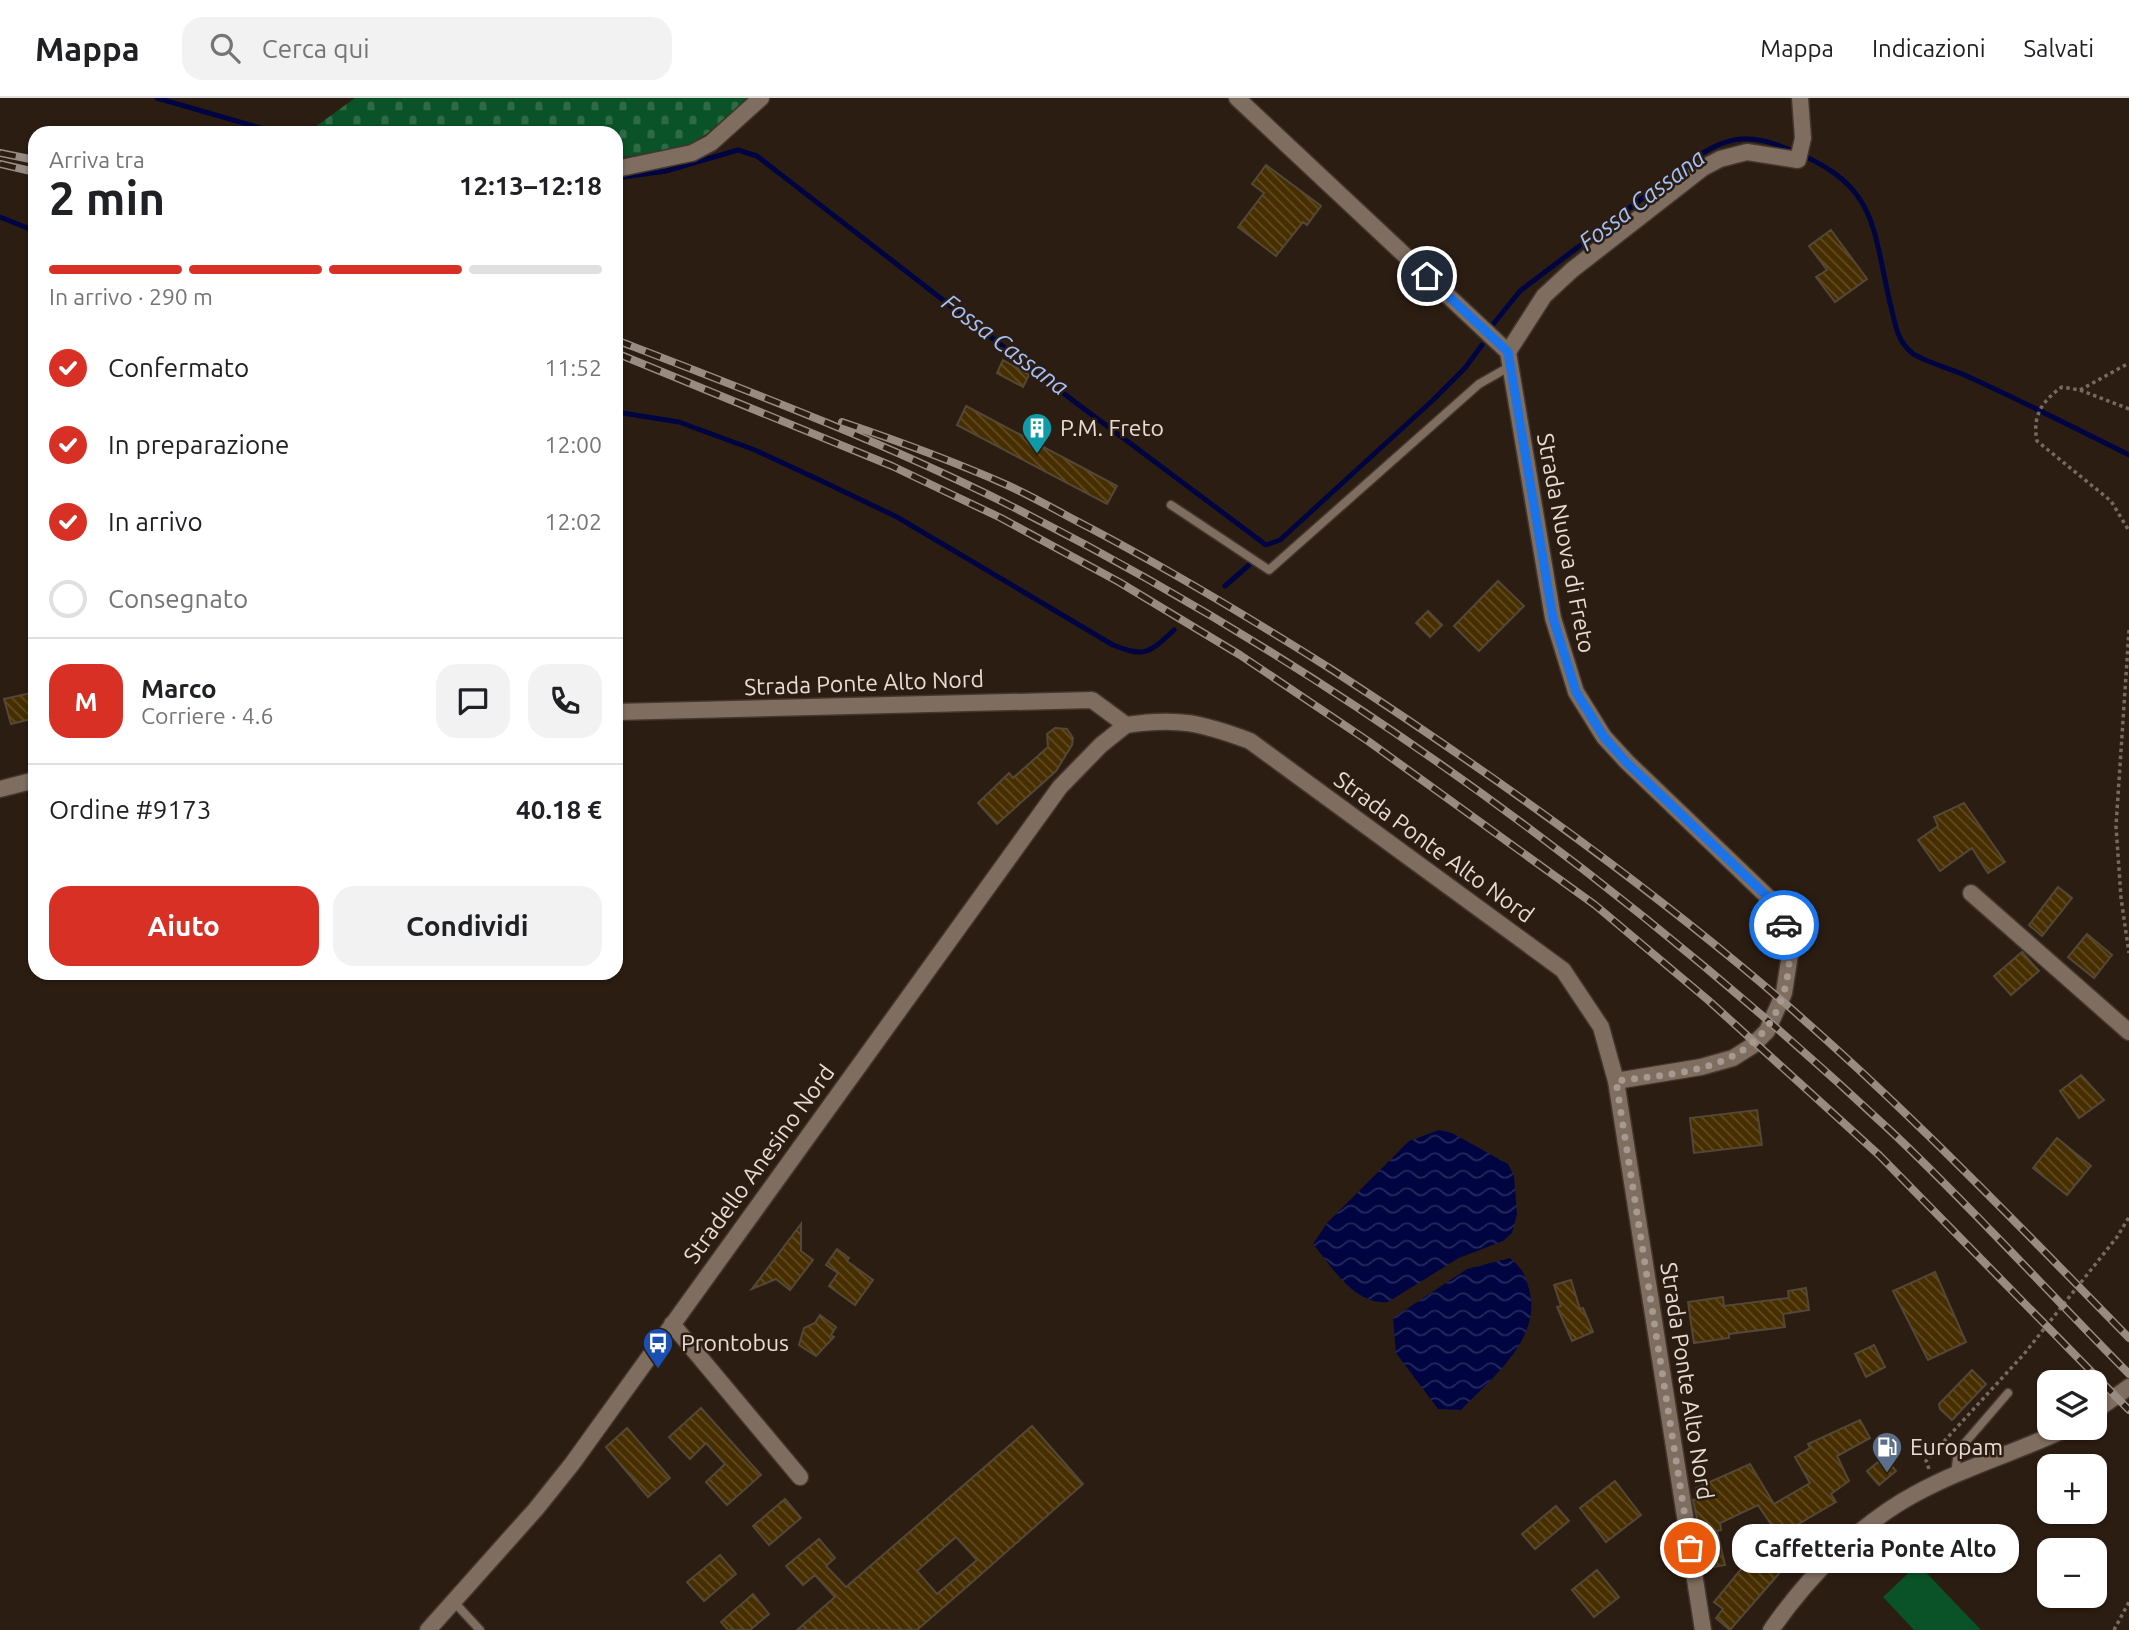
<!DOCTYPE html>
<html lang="it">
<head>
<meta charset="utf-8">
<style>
  :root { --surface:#fff; --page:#f2f2f2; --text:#202124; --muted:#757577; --line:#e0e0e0; --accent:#d93025 }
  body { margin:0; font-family:Ubuntu,sans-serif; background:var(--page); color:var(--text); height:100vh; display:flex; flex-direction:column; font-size:26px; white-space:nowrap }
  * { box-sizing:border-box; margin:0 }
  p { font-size:23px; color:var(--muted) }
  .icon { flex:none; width:38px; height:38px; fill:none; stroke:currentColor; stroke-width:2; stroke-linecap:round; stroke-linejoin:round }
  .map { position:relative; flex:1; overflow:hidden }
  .panel { position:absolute; left:28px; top:28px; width:595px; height:854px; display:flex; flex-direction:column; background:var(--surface); border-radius:21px; box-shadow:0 2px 5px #0004 }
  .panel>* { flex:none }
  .buttons { position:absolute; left:2037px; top:1272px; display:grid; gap:14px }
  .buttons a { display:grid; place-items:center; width:70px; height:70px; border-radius:14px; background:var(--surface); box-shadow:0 2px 5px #0004; font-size:35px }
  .pin { position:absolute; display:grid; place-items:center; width:60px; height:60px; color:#fff; margin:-30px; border:4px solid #fff; border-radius:50%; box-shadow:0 2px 7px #0007 }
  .courier { position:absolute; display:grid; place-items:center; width:70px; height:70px; margin:-35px; border:5px solid #1a73e8; border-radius:50%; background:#fff; color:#222; box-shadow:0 2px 9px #0007 }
  .bubble { position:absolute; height:49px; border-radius:21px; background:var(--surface); box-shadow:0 2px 5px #0004; font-size:23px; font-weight:700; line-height:49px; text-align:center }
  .overview em { font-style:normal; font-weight:700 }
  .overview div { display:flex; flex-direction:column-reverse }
  .overview { display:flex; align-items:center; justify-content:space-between; height:119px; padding:0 21px }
  h1 { font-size:46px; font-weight:700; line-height:52px }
  .bar { display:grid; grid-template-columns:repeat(4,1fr); gap:10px 7px; align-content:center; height:84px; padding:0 21px }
  .bar i { height:9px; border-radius:5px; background:var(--line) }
  .bar .on { background:var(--accent) }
  .bar p { grid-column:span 4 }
  .line { display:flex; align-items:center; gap:18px; padding:0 21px; border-top:2px solid var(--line) }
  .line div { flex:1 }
  .round { display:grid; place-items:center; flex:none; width:74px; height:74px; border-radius:21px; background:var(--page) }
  ol { padding:0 21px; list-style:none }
  li { display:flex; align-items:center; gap:21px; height:77px }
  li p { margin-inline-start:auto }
  li .icon { padding:7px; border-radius:50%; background:var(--accent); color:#fff; stroke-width:4 }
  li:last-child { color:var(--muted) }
  li i { width:38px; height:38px; border:4px solid var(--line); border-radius:50% }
  .primary-button { display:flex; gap:14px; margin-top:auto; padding:14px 21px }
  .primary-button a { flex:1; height:80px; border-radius:21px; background:var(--accent); color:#fff; font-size:28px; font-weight:700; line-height:80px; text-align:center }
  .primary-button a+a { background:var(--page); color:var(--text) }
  header { display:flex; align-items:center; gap:42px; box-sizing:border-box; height:98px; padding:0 35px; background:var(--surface); border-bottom:2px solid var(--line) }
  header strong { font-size:33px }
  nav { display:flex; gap:38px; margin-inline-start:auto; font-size:24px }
  .search { width:490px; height:63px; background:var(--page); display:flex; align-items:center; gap:18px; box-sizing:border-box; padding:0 24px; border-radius:21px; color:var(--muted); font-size:26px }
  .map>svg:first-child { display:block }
  .cemetery { fill:url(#cemetery-stones) }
  .garden { fill:#0a5227 }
  .water { fill:url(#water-waves) }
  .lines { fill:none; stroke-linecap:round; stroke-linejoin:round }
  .stream { stroke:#000541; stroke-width:5 }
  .building { fill:url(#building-back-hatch); stroke:#534837; stroke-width:2; fill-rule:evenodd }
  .lane-casing { stroke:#42362f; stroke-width:11 }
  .street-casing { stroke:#42362f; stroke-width:19 }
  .path { stroke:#776a60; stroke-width:3.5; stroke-dasharray:3.5 3.5; stroke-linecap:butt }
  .lane { stroke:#7f6d5f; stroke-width:8 }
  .street { stroke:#7f6d5f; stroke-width:16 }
  .rail-casing { stroke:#988c82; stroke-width:8 }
  .rail { stroke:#2c1d12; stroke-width:5; stroke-dasharray:16; stroke-linecap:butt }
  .done { stroke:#a59990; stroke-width:7; stroke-dasharray:0 12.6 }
  .route { stroke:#1a73e8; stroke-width:9 }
  .labels { text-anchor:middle; stroke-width:5; stroke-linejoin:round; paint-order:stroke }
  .poi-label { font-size:23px; fill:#e6dcd4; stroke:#2c1d12; text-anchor:start }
  .street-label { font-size:23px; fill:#e6dcd4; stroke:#2c1d12 }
  .water-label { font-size:24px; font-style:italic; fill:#a2c2f9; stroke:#2c1d12 }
</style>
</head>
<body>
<header>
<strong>Mappa</strong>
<div class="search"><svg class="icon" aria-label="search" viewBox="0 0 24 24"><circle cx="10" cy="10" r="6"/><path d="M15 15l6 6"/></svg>Cerca qui</div>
<nav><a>Mappa</a><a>Indicazioni</a><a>Salvati</a></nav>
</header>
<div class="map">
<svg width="2129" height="1532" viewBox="0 0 2129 1532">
  <defs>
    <pattern id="cemetery-stones" width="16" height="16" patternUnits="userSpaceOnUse" patternTransform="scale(1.75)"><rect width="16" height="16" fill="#0a5227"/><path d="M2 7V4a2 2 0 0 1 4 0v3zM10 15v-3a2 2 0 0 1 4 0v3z" fill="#2e6a45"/></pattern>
    <pattern id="water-waves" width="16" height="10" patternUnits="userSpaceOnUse" patternTransform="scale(1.75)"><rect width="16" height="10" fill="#000541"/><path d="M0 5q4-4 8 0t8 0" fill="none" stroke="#25295c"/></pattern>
    <pattern id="building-back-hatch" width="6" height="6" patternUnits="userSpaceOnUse" patternTransform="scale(1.75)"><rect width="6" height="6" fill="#462e00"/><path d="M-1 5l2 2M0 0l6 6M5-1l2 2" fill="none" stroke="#614c24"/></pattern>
  </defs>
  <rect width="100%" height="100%" fill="#2c1d12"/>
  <path class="cemetery" d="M355,0H747L708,35L682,51L616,60V35L308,34Z"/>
  <path class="garden" d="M1918,1466L1981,1532H1914L1883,1499Z"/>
  <path class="water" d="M1439,1032L1452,1035L1508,1066L1514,1078L1517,1116L1512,1135L1503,1143L1459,1160L1388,1204C1354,1207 1332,1169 1313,1146L1327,1125L1409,1043Z
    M1510,1160C1522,1170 1525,1176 1529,1191C1543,1240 1492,1280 1461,1312L1438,1311L1396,1255L1393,1220L1467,1171Z"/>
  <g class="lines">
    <path class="stream" d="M157,0L278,35
      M616,80L666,73L738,52L757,58L1071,301L1266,447L1280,442L1432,303L1465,270L1482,247
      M0,119L35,133
      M1490,230L1520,193L1698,58C1730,37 1752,36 1788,51C1881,88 1871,128 1892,213C1896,230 1898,243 1912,255C1924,264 1956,272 1971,280C2024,304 2077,331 2129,357
      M616,314L679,324L755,352L826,385L897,419L1113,547C1146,560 1149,555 1174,532
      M1225,488L1249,467"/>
  </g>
  <path class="building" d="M1266,67L1321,108L1307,127L1303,124L1276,158L1238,129L1264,95L1252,86Z
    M1831,132L1867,181L1835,204L1816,179L1827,172L1809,148Z
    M1003,262L1029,277L1023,289L997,275Z
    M966,308L1117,388L1107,406L957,327Z
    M1498,483L1524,508L1479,553L1454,528Z
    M1428,513L1442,527L1430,539L1416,525Z
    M35,594V620L11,626L4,601Z
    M1055,630L1067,631L1073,640L1072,647L1056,673L997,726L978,705L1009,675L1013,680L1048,649L1047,636Z
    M1964,705L2005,764L1988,775L1972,750L1940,773L1918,742L1938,728L1934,719Z
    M2058,789L2072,800L2042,838L2029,827Z
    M2087,836L2112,857L2094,880L2068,859Z
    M2022,854L2039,873L2011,897L1994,878Z
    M2081,977L2104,1002L2079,1020L2060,993Z
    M1757,1012L1762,1047L1694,1055L1690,1020Z
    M2057,1040L2091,1068L2067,1097L2033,1070Z
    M801,1126V1153L813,1162L790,1192L776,1181L752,1191Z
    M837,1151L849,1160L847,1163L873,1182L855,1207L829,1188L838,1175L826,1167Z
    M1935,1174L1966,1244L1928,1262L1893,1193Z
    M1571,1182L1580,1211L1583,1210L1593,1234L1572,1243L1557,1209L1561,1208L1554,1187Z
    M1806,1190L1809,1212L1783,1216L1785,1229L1729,1236V1240L1694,1245L1688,1204L1723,1199L1724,1208L1789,1200L1788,1193Z
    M820,1217L836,1229L831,1237L834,1239L816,1258L799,1247L804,1230L815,1225Z
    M1874,1247L1885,1269L1866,1279L1855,1256Z
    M1972,1272L1986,1286L1952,1322L1940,1311L1939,1306Z
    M701,1310L761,1377L727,1407L706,1384L725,1366L706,1345L690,1361L669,1339Z
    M1860,1322L1870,1340L1837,1358L1849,1383L1831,1396L1836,1404L1790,1431L1802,1449L1730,1532L1716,1520L1723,1511L1714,1504L1747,1464L1742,1465L1773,1429L1758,1407L1720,1425L1721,1432L1717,1433L1725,1467L1708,1470L1693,1402L1697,1401L1696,1390L1750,1366L1774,1406L1810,1385L1795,1359L1810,1350L1808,1346Z
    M1032,1328L1083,1386L970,1486L917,1532H797L835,1499L815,1477L803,1487L786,1468L819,1441L835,1460L826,1468L846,1489ZM956,1439L977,1462L937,1496L917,1473Z
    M627,1330L670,1380L648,1399L606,1349Z
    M1884,1359L1896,1373L1879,1387L1867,1373Z
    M1615,1383L1641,1417L1606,1444L1580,1410Z
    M785,1401L801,1420L769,1447L753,1428Z
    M1556,1408L1569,1423L1535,1451L1522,1436Z
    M720,1457L736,1476L704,1503L687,1484Z
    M1597,1472L1619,1499L1594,1519L1572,1492Z
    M753,1496L769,1516L750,1532H728L721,1524Z"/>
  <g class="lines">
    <g class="lane-casing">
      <path id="lane" d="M1171,407L1269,472L1479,286L1509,269
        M1955,1377L1958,1353L2008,1295
        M454,1504L480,1532"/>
    </g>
    <g class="street-casing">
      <path id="street" d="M1237,0L1508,254L1553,520L1576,594L1604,639L1627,664L1771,802L1787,833L1790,856L1784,895L1767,933L1752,948L1733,960L1701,969L1616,983
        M616,71L692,55L711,45L761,0
        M1508,254L1544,198L1572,172L1703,70L1720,61L1747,54L1798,62L1803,40L1800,0
        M616,614L1092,602L1126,627C1178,619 1202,625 1250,643L1563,872L1601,929L1616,983L1703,1532
        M0,691L35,682
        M1971,795L2129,934
        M672,1226L800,1379
        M2095,1313L2129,1289
        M428,1532L536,1411L572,1366L1060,689L1101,647L1126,627
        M1771,1532C1807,1480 1859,1426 1915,1396C1964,1369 2018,1354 2068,1330"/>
    </g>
    <path class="path" d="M2080,292L2129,265
      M2129,311L2080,292L2062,289C2042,303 2032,318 2037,343L2111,403L2129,433
      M2129,532L2116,728L2121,800L2129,855
      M1929,1371L1926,1363L2024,1256L2117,1139L2129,1119
      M2114,1532L2129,1504"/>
    <use href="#lane" class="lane"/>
    <use href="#street" class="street"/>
    <g class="rail-casing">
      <path id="rail" d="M0,55L35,62
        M0,66L35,74
        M616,242C746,292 886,345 1011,408C1334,571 1631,790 1895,1037C1976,1114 2051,1197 2129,1276
        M616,255L892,368L1001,420L1119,484L1240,557L1368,643L1595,807L1708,902L1879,1057L2129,1312
        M842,324C898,343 953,363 1007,387C1036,400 1064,417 1092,431C1175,475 1255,523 1334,573C1472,663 1609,759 1736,864C1876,979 2003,1111 2129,1240"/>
    </g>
    <use href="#rail" class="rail"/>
  </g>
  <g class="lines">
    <path class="done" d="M1690,1450L1616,983C1687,974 1763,973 1785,890C1790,870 1792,847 1784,827"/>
    <path class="route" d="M1427,178L1508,254L1553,520L1576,594L1604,639L1626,664L1771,802L1784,827"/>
  </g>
  <defs>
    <g id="building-pin" transform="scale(1.575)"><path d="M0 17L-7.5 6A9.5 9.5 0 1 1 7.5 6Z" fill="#0f9aa8" stroke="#2c1d12"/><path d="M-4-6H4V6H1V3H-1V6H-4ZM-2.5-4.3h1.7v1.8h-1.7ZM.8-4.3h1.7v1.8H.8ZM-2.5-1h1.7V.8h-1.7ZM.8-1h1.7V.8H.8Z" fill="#fff"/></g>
    <g id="bus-pin" transform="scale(1.575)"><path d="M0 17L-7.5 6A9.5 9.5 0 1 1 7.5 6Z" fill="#1a4fb4" stroke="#2c1d12"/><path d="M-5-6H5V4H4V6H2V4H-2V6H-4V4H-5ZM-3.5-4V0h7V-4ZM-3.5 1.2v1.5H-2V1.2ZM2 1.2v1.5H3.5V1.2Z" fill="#fff"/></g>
    <g id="fuel-pin" transform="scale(1.575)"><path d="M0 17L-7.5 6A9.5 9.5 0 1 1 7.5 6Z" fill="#5c6f8a" stroke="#2c1d12"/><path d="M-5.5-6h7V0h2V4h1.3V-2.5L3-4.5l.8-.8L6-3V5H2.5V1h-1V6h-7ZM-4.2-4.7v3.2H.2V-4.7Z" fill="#fff"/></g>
  </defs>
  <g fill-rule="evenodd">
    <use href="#building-pin" x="1037" y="330"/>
    <use href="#bus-pin" x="658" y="1245"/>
    <use href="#fuel-pin" x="1887" y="1349"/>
  </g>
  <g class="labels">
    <g class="poi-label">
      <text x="1060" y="338">P.M. Freto</text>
      <text x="681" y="1253">Prontobus</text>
      <text x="1910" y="1357">Europam</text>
    </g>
    <g class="street-label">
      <text transform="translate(1566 445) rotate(79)" y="8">Strada Nuova di Freto</text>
      <text transform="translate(864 585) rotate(-2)" y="8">Strada Ponte Alto Nord</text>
      <text transform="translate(1434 749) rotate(36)" y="8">Strada Ponte Alto Nord</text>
      <text transform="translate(759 1066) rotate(-54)" y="8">Stradello Anesino Nord</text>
      <text transform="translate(1687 1283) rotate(81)" y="8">Strada Ponte Alto Nord</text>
    </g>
    <g class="water-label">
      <text transform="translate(1642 102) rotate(-37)" y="8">Fossa Cassana</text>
      <text transform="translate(1005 247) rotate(37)" y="8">Fossa Cassana</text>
    </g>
  </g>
</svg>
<div class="buttons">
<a><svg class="icon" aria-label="layers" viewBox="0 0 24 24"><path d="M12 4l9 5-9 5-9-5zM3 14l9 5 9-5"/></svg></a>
<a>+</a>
<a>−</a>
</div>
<div class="pin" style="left:1690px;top:1450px;background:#ea580c"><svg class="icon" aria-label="bag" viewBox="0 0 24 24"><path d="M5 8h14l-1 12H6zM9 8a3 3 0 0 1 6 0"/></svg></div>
<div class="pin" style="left:1427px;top:178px;background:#1f2937"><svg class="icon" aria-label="home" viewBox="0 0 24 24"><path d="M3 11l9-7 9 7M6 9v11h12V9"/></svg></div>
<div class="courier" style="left:1784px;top:827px"><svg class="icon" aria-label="car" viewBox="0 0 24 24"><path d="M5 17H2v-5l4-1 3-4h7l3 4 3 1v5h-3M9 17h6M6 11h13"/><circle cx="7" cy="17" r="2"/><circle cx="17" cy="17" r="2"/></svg></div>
<div class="bubble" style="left:1732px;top:1426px;width:287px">Caffetteria Ponte Alto</div>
<section class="panel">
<div class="overview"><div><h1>2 min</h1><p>Arriva tra</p></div><em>12:13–12:18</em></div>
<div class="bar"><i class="on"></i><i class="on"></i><i class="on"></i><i></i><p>In arrivo · 290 m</p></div>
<ol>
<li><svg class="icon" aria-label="check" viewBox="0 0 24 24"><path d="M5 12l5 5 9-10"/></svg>Confermato<p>11:52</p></li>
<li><svg class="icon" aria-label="check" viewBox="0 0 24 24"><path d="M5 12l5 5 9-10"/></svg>In preparazione<p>12:00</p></li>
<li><svg class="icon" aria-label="check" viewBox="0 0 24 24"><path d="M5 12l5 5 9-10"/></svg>In arrivo<p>12:02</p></li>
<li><i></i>Consegnato</li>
</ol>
<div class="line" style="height:126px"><b class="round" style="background:var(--accent);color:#fff">M</b><div><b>Marco</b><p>Corriere · 4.6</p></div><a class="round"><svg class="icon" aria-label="chat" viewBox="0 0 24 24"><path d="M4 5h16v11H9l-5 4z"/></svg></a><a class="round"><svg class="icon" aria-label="phone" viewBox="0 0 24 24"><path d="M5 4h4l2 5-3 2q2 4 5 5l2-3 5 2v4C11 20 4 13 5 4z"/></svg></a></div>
<div class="line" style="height:91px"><div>Ordine #9173</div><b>40.18 €</b></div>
<div class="primary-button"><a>Aiuto</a><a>Condividi</a></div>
</section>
</div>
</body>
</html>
